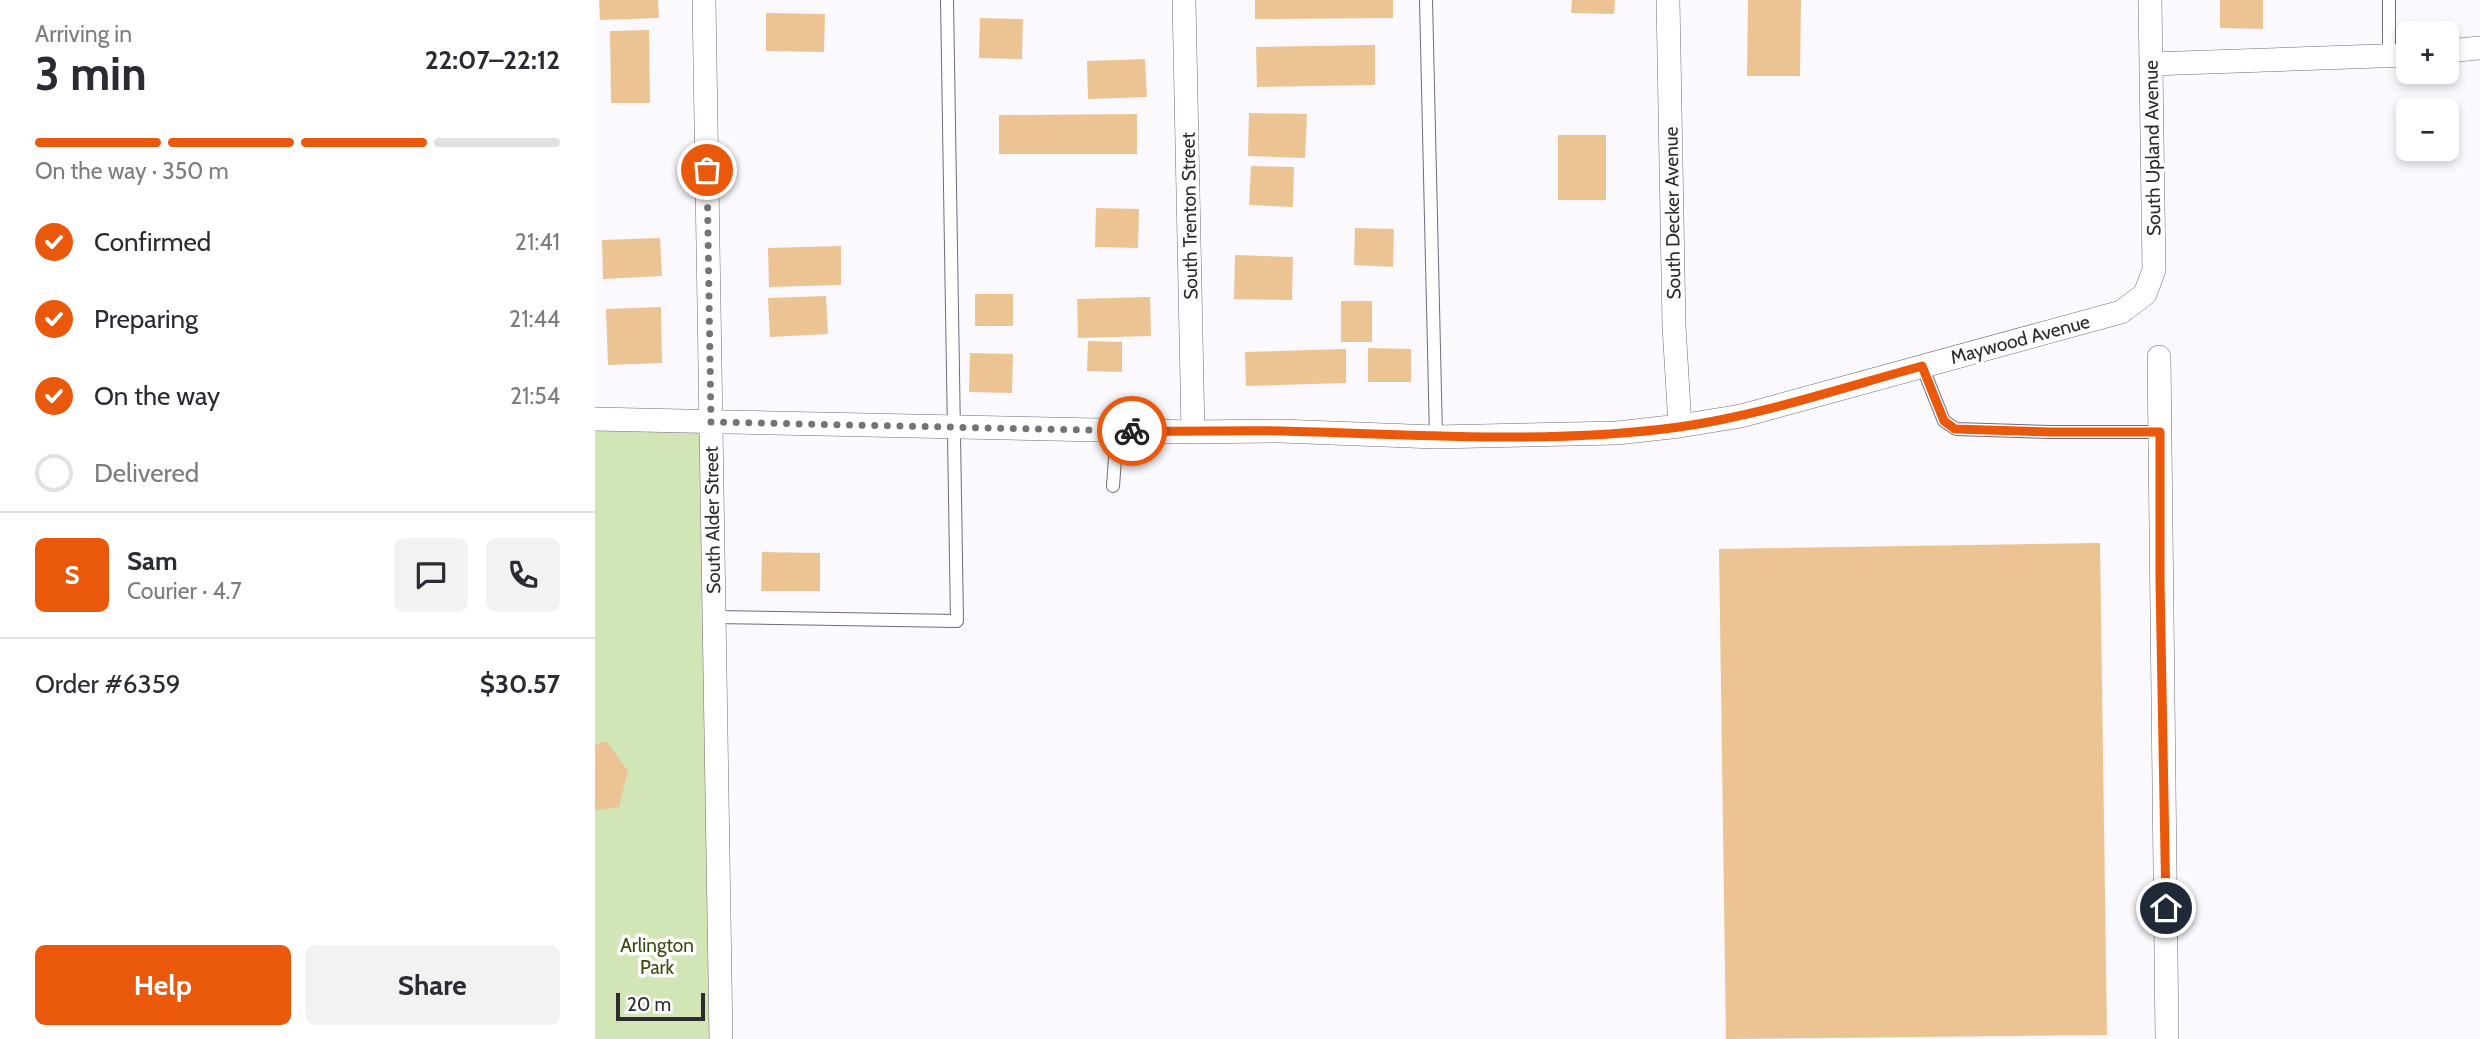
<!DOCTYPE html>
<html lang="en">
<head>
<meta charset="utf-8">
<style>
  :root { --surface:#fff; --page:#f2f2f3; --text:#2b2b33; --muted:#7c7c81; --line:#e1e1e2; --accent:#ea580c }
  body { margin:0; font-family:Cabin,sans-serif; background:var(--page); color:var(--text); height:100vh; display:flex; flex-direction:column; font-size:26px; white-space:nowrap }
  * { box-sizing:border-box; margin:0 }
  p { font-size:23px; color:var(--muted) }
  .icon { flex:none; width:38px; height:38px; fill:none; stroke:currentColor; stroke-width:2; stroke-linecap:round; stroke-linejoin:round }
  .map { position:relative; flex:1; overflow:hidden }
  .details { display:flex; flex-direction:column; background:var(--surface); width:595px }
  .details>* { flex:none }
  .fabs { position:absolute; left:1801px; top:21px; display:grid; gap:14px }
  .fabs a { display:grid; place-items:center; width:63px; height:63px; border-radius:10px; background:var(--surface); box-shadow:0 4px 10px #0003; font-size:35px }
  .scale { position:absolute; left:21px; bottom:18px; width:89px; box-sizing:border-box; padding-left:7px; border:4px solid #2d2a30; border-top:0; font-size:19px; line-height:24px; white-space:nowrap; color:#2d2a30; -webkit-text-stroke:5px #fff; paint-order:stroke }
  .pin { position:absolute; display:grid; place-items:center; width:60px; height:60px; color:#fff; margin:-30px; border:4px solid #fff; border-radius:50%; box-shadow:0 2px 7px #0007 }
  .courier { position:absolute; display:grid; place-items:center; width:70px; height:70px; margin:-35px; border:5px solid #ea580c; border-radius:50%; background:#fff; color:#222; box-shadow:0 2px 9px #0007 }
  .headline em { font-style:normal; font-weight:800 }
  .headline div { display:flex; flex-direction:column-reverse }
  .headline { display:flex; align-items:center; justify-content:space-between; height:119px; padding:0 35px }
  h1 { font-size:46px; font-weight:800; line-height:52px }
  .bar { display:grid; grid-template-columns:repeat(4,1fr); gap:10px 7px; align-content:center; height:84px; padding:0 35px }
  .bar i { height:9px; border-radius:5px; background:var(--line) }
  .bar .on { background:var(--accent) }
  .bar p { grid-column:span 4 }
  .line { display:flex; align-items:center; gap:18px; padding:0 35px; border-top:2px solid var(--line) }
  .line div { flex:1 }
  .round { display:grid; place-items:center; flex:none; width:74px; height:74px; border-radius:10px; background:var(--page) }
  ol { padding:0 35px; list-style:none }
  li { display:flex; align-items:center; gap:21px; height:77px }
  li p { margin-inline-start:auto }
  li .icon { padding:7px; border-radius:50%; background:var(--accent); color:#fff; stroke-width:4 }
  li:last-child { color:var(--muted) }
  li i { width:38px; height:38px; border:4px solid var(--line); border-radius:50% }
  .cta { display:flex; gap:14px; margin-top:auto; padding:14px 35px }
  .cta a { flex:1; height:80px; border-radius:10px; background:var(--accent); color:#fff; font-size:28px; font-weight:800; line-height:80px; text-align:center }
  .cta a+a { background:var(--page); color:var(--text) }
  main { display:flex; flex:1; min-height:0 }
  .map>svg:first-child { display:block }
  .green { fill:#d2e5b6 }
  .building { fill:#ecc493 }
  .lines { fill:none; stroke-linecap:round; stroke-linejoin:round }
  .service-casing { stroke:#726a7a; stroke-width:14 }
  .minor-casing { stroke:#726a7a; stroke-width:24 }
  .service { stroke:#fff; stroke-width:12 }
  .minor { stroke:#fff; stroke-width:23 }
  .done { stroke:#757278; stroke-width:7; stroke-dasharray:0 12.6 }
  .route { stroke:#ea580c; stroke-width:9 }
  .labels { text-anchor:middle; stroke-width:7; stroke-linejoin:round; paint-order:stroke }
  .street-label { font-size:19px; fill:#2d2a30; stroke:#fff }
  .park-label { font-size:19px; fill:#384a0d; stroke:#fff }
</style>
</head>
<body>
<main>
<section class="details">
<div class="headline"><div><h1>3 min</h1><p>Arriving in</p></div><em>22:07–22:12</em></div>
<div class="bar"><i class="on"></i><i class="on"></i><i class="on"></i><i></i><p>On the way · 350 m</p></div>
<ol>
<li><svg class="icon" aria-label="check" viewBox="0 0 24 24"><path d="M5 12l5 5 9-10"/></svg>Confirmed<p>21:41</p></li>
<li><svg class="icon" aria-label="check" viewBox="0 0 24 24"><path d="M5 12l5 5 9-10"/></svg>Preparing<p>21:44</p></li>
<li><svg class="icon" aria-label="check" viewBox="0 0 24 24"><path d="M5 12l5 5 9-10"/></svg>On the way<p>21:54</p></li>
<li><i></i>Delivered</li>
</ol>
<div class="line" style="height:126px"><b class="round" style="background:var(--accent);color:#fff">S</b><div><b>Sam</b><p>Courier · 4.7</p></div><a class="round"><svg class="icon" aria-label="chat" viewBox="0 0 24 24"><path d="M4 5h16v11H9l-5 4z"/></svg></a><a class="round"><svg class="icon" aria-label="phone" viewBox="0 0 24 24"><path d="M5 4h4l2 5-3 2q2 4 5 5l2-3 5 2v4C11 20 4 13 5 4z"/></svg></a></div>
<div class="line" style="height:91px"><div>Order #6359</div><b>$30.57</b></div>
<div class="cta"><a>Help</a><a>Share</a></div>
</section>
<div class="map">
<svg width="1885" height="1039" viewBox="0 0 1885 1039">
  <rect width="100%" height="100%" fill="#fbf9fd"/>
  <path class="green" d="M0,419L116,422L126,1039H0Z"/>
  <path class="building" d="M4,0H63L64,18L5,20Z
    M660,0H798V18L660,19Z
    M977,0H1020L1019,14L976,13Z
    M1153,0H1206L1205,76H1152Z
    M1625,0H1668V29L1625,28Z
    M171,13L230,14L229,52L171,51Z
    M385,18L428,19L427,59L384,58Z
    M54,30L55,103H16L15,31Z
    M780,45V85L662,87L661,47Z
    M550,59L552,97L493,99L492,61Z
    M654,113L712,114L710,158L653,156Z
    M542,114V154H404V115Z
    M963,135H1011V200H963Z
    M656,166L699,167L698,207L654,205Z
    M501,208L544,209L543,248L500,247Z
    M760,228L799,229L798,267L759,265Z
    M65,238L67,276L8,279L7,240Z
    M246,246V285L174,287L173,248Z
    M640,255L698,257L697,300L639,299Z
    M380,294H418V326H380Z
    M231,296L233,334L175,337L173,298Z
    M555,297L556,336L483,338L482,299Z
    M746,301H777V342H746Z
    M66,307L67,363L13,365L11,309Z
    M493,341L527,342V372L492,371Z
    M773,348L816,349V382H773Z
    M751,349V383L651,386L650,352Z
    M375,353L418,354L417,393L374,392Z
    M1505,543L1512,1035L1131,1039L1124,549Z
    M167,552L225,553V591H166Z
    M11,741L33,771L24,807L0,810V745Z"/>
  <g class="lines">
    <g class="service-casing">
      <path id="service" d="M831,0L841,437
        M1794,0V55
        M1327,366L1349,421L1361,429L1456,432H1565
        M518,486L522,431
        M119,617L362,621L352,0"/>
    </g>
    <g class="minor-casing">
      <path id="minor" d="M109,0L126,1039
        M589,0L598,432
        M1073,0L1079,326L1085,426
        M1852,51L1885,48
        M1556,64L1813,55
        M1564,357L1572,1039
        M0,419L598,432L685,431L841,437L1022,433L1085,426L1146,416L1526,312L1550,294L1559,270L1555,0"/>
    </g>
    <use href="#service" class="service"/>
    <use href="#minor" class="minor"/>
  </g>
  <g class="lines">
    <path class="done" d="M112,170L116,422L537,431"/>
    <path class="route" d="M537,431C587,432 636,430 686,431C818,434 952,445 1084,427C1166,415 1247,388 1327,366L1349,421L1360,429L1456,432H1565V582L1571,908"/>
  </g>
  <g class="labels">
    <g class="street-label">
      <text transform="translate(1557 148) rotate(-91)" y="7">South Upland Avenue</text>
      <text transform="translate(1077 213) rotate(-91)" y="7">South Decker Avenue</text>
      <text transform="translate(594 216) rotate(-91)" y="7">South Trenton Street</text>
      <text transform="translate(1425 339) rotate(-15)" y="7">Maywood Avenue</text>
      <text transform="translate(117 520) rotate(-91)" y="7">South Alder Street</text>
    </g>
    <g class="park-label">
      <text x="62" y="952">Arlington<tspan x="62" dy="22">Park</tspan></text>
    </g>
  </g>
</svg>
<div class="fabs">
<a>+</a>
<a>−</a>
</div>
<div class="scale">20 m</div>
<div class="pin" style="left:112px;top:170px;background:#ea580c"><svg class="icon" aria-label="bag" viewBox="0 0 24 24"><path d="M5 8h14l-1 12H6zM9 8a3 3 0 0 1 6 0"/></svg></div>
<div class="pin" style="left:1571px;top:908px;background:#1f2937"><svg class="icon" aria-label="home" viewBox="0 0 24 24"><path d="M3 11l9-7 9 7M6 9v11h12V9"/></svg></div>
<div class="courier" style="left:537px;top:431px"><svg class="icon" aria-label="bike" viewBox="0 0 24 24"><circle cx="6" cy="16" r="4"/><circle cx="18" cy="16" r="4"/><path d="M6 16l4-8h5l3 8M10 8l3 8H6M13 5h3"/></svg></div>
</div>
</main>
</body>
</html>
